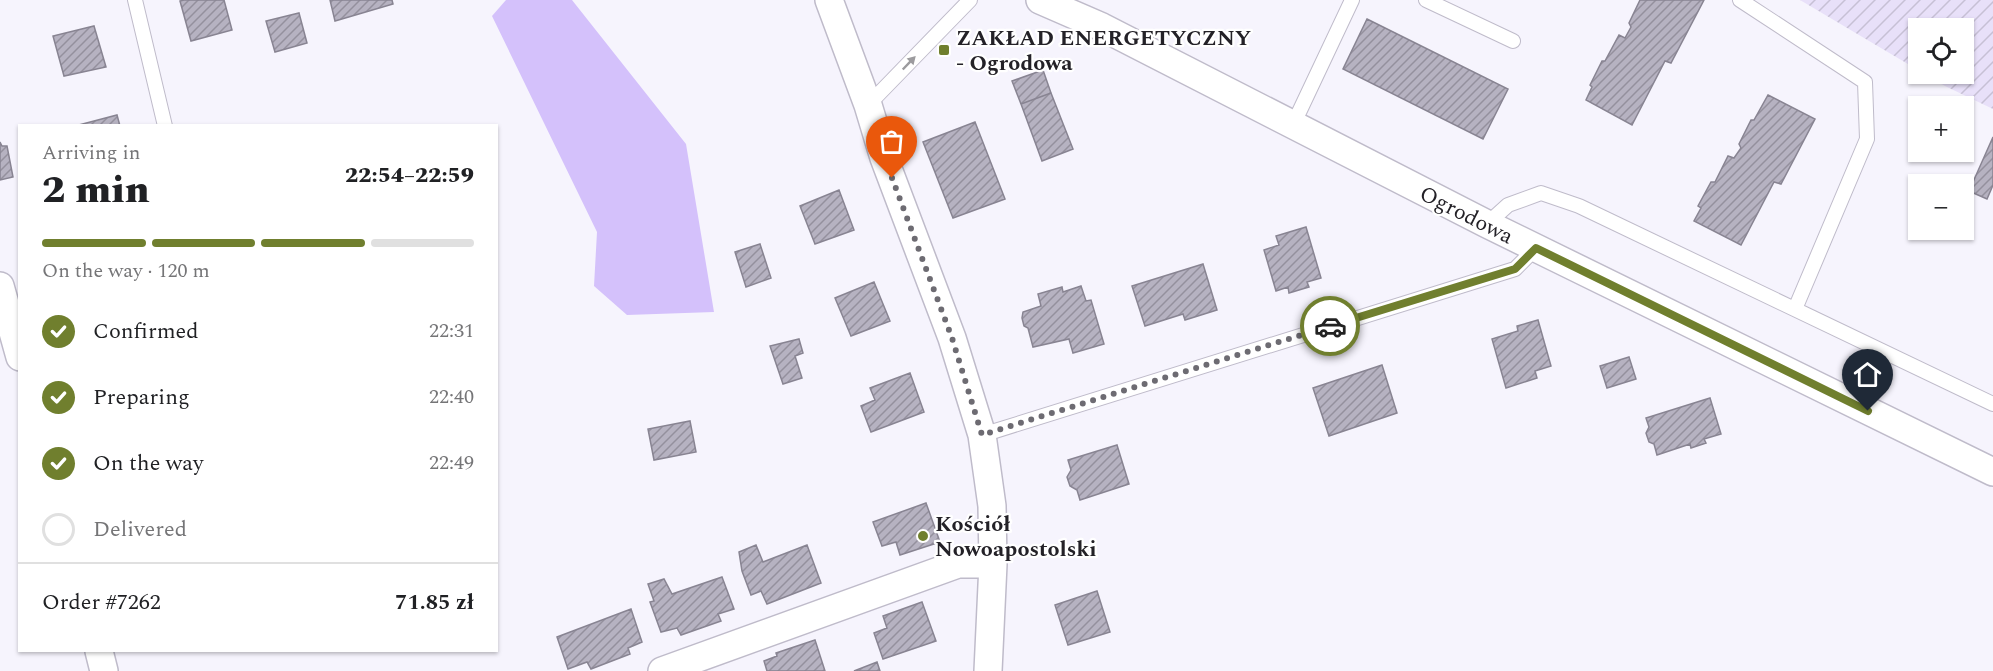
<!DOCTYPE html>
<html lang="en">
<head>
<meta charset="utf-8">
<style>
  :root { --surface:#fff; --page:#f6f6f6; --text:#202124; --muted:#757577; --line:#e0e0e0; --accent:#707f2e }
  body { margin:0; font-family:Spectral,serif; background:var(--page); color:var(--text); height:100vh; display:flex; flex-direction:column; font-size:22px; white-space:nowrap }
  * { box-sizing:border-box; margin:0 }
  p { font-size:20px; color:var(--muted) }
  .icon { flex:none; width:33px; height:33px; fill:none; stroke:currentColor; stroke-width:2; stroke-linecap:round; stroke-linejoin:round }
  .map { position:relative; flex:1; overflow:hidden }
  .sheet { position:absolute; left:18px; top:124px; width:480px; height:528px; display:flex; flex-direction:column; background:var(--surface); border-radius:0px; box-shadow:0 2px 4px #0004 }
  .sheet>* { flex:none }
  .fabs { position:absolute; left:1908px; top:18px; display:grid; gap:12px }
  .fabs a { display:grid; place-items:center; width:66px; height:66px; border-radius:0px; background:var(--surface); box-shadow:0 2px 4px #0004; font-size:30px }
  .pin { position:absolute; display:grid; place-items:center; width:51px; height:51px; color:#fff; margin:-62px -26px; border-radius:50% 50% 50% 0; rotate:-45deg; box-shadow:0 0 6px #0007 }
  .pin .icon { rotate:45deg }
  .courier { position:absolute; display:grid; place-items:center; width:60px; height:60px; margin:-30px; border:4px solid #707f2e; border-radius:50%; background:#fff; color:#222; box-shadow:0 2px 8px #0007 }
  .overview em { font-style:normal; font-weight:800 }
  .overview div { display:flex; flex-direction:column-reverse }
  .overview { display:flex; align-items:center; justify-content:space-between; height:102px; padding:0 24px }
  h1 { font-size:39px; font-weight:800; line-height:45px }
  .bar { display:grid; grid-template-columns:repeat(4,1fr); gap:9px 6px; align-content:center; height:72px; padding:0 24px }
  .bar i { height:8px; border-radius:4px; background:var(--line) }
  .bar .on { background:var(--accent) }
  .bar p { grid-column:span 4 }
  .line { display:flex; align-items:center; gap:15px; padding:0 24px; border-top:2px solid var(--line) }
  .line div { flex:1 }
  ol { padding:0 24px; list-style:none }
  li { display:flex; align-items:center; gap:18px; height:66px }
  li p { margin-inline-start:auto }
  li .icon { padding:6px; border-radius:50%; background:var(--accent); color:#fff; stroke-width:4 }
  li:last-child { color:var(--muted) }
  li i { width:33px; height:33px; border:3px solid var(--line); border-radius:50% }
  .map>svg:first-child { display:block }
  .garden { fill:url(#garden-furrows) }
  .water { fill:#d4c1fb }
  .building { fill:url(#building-hatch); stroke:#888492; stroke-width:1.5 }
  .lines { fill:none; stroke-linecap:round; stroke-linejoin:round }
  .lane-casing { stroke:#bfbbca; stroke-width:16 }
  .street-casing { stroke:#bfbbca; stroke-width:30 }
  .lane { stroke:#fff; stroke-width:14 }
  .street { stroke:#fff; stroke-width:27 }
  .oneway { fill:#9c9b9e }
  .done { stroke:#6d6b72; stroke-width:6; stroke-dasharray:0 10.8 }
  .route { stroke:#707f2e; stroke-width:8 }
  .poi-dot { fill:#707f2e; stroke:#fff; stroke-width:2 }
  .labels { text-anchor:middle; stroke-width:4.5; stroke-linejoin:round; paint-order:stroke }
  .poi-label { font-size:22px; font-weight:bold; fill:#232127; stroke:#fff; text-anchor:start }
  .street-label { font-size:22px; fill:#232127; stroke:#fff }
</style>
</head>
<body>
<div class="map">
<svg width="1993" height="671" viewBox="0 0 1993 671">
  <defs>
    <pattern id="garden-furrows" width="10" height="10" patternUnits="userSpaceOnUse" patternTransform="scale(1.5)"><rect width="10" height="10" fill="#e8e0f9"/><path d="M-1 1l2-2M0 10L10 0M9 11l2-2" fill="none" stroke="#c7c0d5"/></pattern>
    <pattern id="building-hatch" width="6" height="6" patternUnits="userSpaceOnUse" patternTransform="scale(1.5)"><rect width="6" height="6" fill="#b6b2c1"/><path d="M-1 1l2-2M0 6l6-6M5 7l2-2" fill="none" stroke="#94909d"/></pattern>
  </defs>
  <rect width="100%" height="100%" fill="#f6f4fd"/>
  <path class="garden" d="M1800,0H1993V109L1945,86L1924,74H1964V28H1918V70Z"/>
  <path class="water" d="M506,0H572L686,144L714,312L627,315L594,286L597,232L492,16Z"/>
  <path class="building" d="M184,0H224L232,30L191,41L180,1Z
    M330,0H392L393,4L335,21Z
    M1640,0H1704L1671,63L1665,61L1632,125L1586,100L1592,87L1590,85L1602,61H1605L1619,35L1625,38L1631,27L1629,23Z
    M299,13L307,43L275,52L266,21Z
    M1367,19L1508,89L1483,139L1343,69Z
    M94,26L106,67L64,76L53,36Z
    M1043,70L1051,93L1021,104L1012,81Z
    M1051,93L1073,149L1042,161L1021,104Z
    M1768,95L1815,119L1781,184L1774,182L1741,245L1694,221L1701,208L1698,206L1711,182H1715L1728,156L1734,158L1741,148L1739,144L1751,120H1754Z
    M117,115L120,126H75Z
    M975,122L1005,199L953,218L923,142Z
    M1993,137V185L1987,199L1969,191Z
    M0,142L2,146H7L13,177L0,180Z
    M839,190L854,230L815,244L800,206Z
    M1306,227L1321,278L1307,282L1309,287L1289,293L1288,287L1276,291L1264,250L1279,245L1276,236Z
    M760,244L771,278L746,287L735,252Z
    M1203,264L1217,310L1185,320L1183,314L1145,326L1132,286Z
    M874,282L890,321L851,336L835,298Z
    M1081,286L1086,301L1091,300L1104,344L1073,353L1069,339L1033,347L1028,328L1024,326L1022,318L1023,312L1041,306L1038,294L1062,287L1063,292Z
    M1538,320L1551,366L1535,371L1537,378L1506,388L1492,339L1518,331L1517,326Z
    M799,339L803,353L795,356L802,378L783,384L770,346Z
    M1629,357L1636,379L1607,388L1600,366Z
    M1382,365L1397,413L1329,436L1313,388Z
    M910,373L924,412L871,432L861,406L875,400L870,388Z
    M1710,398L1721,434L1704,439L1706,443L1691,448L1690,444L1657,455L1654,444L1649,442L1646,433L1649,427L1646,418Z
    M690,421L696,452L654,460L648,429Z
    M1117,445L1129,484L1080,500L1077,490L1070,486L1067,477L1071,470L1068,460Z
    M926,503L940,542L900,555L896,542L882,546L873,522Z
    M756,545L763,562L807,545L821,583L767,604L761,591L751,595L742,571L739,552Z
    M722,577L734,609L718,614L721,621L681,635L677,628L661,632L650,602L654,601L648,584L664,579L672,594Z
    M1097,591L1110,632L1068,645L1055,605Z
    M922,602L936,641L883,659L874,633L887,628L883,616Z
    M631,609L642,642L628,648L630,654L591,669L587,662L568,669L557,637Z
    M815,640L825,671H767L764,661L777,656L776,653Z
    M877,662L880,671H854Z"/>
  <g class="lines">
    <g class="lane-casing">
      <path id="lane" d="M135,0L165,126
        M1426,0L1513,41
        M1740,0L1865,82L1867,139L1795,309
        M868,105L970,0
        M1293,125L1352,0
        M1487,224L1508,205L1541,193L1579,206L1993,404
        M982,435L1515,269L1536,248"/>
    </g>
    <g class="street-casing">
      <path id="street" d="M829,0L868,105L884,158L952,338L982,435L992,506L993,564L988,671
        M1040,0L1102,27L1487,224L1993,472
        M0,286L20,357
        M99,651L104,671
        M662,671L958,564H993"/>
    </g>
    <use href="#lane" class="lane"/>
    <use href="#street" class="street"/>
  </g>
  <defs><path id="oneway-solid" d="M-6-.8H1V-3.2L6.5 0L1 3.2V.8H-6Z" transform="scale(1.5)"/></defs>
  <use class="oneway" href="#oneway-solid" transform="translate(909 63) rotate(-46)"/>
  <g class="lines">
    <path class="done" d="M892,178L952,338L982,435L1330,326"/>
    <path class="route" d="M1330,326L1515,269L1536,248L1868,411"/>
  </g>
  <g class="poi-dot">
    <rect x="938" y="44" width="12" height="12" rx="3"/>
    <circle cx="923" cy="536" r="6"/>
  </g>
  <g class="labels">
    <g class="poi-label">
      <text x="956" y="45">ZAKŁAD ENERGETYCZNY<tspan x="956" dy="25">- Ogrodowa</tspan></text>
      <text x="935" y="531">Kościół<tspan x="935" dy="25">Nowoapostolski</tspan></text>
    </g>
    <g class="street-label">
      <text transform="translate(1467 214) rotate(27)" y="8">Ogrodowa</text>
    </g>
  </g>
</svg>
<div class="fabs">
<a><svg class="icon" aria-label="locate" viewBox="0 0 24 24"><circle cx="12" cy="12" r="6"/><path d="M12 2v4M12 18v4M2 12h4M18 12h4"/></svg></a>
<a>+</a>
<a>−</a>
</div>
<div class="pin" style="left:892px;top:178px;background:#ea580c"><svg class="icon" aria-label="bag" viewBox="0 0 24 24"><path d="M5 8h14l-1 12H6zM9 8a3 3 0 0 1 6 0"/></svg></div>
<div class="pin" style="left:1868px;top:411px;background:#1f2937"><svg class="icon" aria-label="home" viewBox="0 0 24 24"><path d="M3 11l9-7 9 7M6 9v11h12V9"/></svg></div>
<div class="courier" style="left:1330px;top:326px"><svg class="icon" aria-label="car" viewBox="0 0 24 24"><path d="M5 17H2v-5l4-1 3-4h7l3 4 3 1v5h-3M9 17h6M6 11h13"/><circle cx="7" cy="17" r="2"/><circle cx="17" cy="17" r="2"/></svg></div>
<section class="sheet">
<div class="overview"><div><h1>2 min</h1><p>Arriving in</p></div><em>22:54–22:59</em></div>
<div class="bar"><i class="on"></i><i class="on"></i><i class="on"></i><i></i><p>On the way · 120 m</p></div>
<ol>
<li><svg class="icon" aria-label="check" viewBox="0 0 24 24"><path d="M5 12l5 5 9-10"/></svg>Confirmed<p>22:31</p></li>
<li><svg class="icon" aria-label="check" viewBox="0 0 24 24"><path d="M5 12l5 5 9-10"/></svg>Preparing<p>22:40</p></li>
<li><svg class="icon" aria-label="check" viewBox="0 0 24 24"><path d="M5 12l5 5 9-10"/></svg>On the way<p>22:49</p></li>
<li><i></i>Delivered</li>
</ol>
<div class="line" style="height:78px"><div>Order #7262</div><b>71.85 zł</b></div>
</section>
</div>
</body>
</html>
